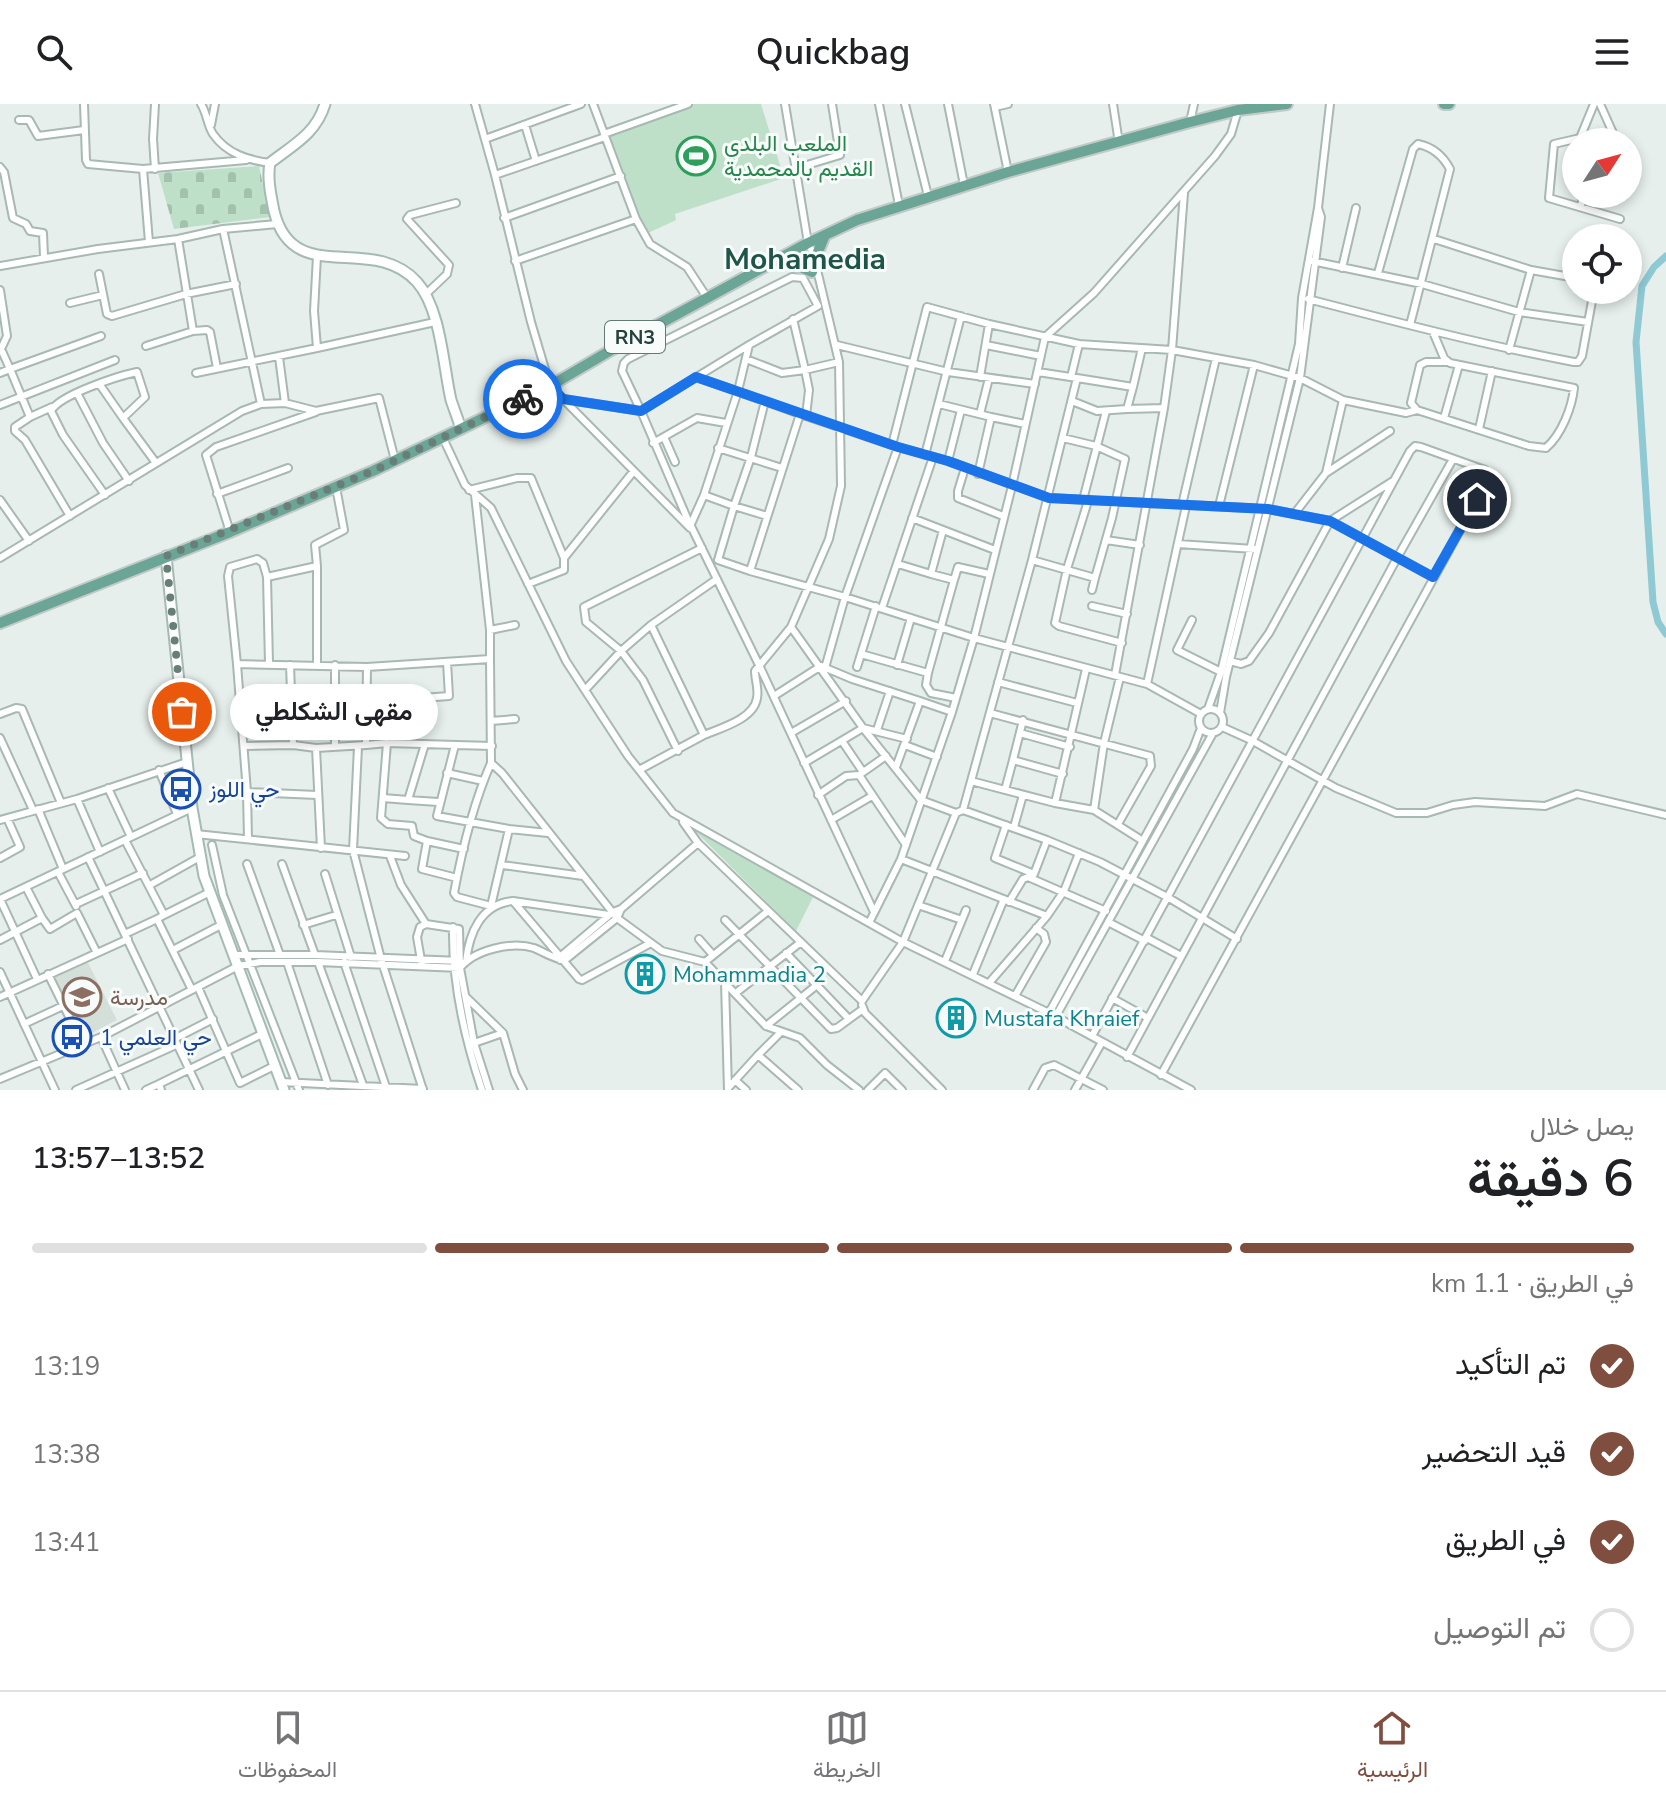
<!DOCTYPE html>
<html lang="ar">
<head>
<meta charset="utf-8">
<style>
  :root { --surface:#fff; --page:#f2f2f2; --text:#202124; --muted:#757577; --line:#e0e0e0; --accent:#7f4e3f }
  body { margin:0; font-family:"Nunito Sans",Vazirmatn,sans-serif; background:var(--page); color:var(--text); direction:rtl; height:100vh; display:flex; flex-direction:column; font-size:30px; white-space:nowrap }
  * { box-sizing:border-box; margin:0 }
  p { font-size:26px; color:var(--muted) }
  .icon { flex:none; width:44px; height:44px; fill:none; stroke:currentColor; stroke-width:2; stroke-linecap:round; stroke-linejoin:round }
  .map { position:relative; height:986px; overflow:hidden; direction:ltr }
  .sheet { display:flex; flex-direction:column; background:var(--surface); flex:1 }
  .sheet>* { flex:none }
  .needle { width:52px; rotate:54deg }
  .buttons { position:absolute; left:1562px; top:24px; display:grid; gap:16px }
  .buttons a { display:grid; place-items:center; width:80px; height:80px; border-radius:50%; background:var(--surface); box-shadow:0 4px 12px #0003; font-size:40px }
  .pin { position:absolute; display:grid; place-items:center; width:68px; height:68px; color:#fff; margin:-34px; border:4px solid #fff; border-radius:50%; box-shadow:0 2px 8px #0007 }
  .courier { position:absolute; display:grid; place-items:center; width:80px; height:80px; margin:-40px; border:6px solid #1a73e8; border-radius:50%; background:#fff; color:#222; box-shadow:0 2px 10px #0007 }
  .bubble { position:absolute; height:56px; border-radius:28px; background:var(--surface); box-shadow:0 4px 12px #0003; font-size:26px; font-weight:600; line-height:56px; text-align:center; direction:rtl }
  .overview em { font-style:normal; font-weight:600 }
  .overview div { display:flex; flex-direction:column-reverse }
  .overview { display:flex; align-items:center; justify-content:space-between; height:136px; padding:0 32px }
  h1 { font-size:52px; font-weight:600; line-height:60px }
  .bar { display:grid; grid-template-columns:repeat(4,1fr); gap:12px 8px; align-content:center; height:96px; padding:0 32px }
  .bar i { height:10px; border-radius:6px; background:var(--line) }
  .bar .current { background:var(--accent) }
  .bar p { grid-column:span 4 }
  ol { padding:0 32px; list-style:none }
  li { display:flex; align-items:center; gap:24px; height:88px }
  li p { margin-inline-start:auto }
  li .icon { padding:8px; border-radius:50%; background:var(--accent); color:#fff; stroke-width:4 }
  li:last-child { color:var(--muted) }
  li i { width:44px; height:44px; border:4px solid var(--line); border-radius:50% }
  header { display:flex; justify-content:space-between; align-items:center; height:104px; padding:0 32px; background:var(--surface); font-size:36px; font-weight:600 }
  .tab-bar { display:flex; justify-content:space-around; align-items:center; height:112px; border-top:2px solid var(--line); background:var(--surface); font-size:22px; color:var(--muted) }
  .tab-bar a { display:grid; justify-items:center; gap:4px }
  .tab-bar .current { color:var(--accent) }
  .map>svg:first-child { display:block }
  .built { fill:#d4dfda }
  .cemetery { fill:url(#cemetery-stones) }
  .park { fill:#bfe0c8 }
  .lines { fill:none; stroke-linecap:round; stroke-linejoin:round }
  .canal { stroke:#8ec9d4; stroke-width:7 }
  .street-casing { stroke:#a8b8b2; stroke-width:10 }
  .secondary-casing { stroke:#a4bbb3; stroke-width:13 }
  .primary-casing { stroke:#c2cac8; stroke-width:14 }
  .street { stroke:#fff; stroke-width:6 }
  .secondary { stroke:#fff; stroke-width:9 }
  .primary { stroke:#6aa596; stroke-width:10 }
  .done { stroke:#687f78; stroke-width:8; stroke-dasharray:0 14.4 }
  .route { stroke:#1a73e8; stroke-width:10 }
  .labels { text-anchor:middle; stroke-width:6; stroke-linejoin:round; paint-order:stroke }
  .shield { fill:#f7fbf9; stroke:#637a73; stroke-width:2 }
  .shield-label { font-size:20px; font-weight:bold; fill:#24423a }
  .leisure-label { font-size:22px; fill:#27864d; stroke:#f7fbf9; text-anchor:start }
  .transit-label { font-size:22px; fill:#164399; stroke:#f7fbf9; text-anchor:start }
  .culture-label { font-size:22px; fill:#0d838f; stroke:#f7fbf9; text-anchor:start }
  .education-label { font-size:22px; fill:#785e54; stroke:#f7fbf9; text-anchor:start }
  .district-label { font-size:30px; font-weight:bold; fill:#1f5548; stroke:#f7fbf9 }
</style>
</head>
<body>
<header><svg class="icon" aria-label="menu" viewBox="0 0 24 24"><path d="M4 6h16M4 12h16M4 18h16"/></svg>Quickbag<svg class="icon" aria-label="search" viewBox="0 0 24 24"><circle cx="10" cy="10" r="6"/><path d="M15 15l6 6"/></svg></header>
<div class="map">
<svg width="1666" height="986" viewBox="0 0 1666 986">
  <defs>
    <pattern id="cemetery-stones" width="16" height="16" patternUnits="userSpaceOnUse" patternTransform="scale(2)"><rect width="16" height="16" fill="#bfe0c8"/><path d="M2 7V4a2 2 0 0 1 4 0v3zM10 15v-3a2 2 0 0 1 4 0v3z" fill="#a4c1ad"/></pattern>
  </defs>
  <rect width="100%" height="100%" fill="#e6efeb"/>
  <path class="built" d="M86,855L117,916L80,935L48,870Z"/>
  <path class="cemetery" d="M259,62L270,113L174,125L158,69Z"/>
  <path class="park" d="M691,0H761L784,74L675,110L676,116L646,130L604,31Z
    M694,726L813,793L796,827Z"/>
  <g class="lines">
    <path class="canal" d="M1666,152L1654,163L1642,182L1636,238L1653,498L1658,518L1666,530"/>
    <g class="street-casing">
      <path id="street" d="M84,0L86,56L88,60L143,65
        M201,0C207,9 207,21 213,30C227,50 248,56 270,59
        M475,0L495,71L605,33
        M785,0L808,139L813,149L839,258L841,382L829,435L791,523L863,624L921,696L956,709L963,706L1047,736L1100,758L1169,794L1237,835
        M879,0L899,101
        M905,0L928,92
        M948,0L964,81
        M994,0L1008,68
        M1113,0L1119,39
        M1594,0L1580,34L1554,40L1549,94L1620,115
        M1600,0L1617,38
        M995,3L1008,0
        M19,16H29L38,32L84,26
        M1190,18L1194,0
        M211,21L215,0
        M525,21L536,57
        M604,30L688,0
        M485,35L581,0
        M0,63L4,68L13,114L26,120L30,127L43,129L44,153
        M797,64L840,51L832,0
        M155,65L153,35L155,0
        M495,71L531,218L550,282L563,295L641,307L687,414L759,561L874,808
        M1581,103L1583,90
        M504,114L621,72
        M636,115L650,140L687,163L708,195
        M223,125L261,300
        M178,135L193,227L207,226L210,228L217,264
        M1434,135L1531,166L1576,174
        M149,138L143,65L246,56
        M515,157L636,115L593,0
        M1312,157L1422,180L1519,208L1588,218
        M0,162L98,145L178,135L223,125L277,120
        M1342,164L1356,104
        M1378,169L1413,45L1418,40C1433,43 1443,52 1450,65L1410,221
        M99,170L107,210L112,212L186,190L236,180
        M0,186L7,232L1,245L10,265L101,232
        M426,190L447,170L449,161L407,115L410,111L456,99
        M1308,195C1396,218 1484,241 1574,258H1578L1582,252L1594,186
        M70,199L103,191
        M1433,228L1444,254L1450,259L1574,284C1572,303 1562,330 1546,344L1529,342L1417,306L1411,299L1420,261L1426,258H1448
        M749,241L641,307L622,267L624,259L628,255L792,173L803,174L818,202L749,241L738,287L704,391L734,402L751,353L765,297L800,310L750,467L845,493L898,343
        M837,241L948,268L1035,280
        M986,241L1041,252
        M146,242L193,227
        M317,244L435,218
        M1509,246L1531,166
        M279,253L285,299
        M746,255L782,269L805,266L793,215
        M0,269L10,265L30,313L15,323V327L25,336L70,412
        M196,269L317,244L314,207L317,152
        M696,273L765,297
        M980,273L989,220
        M1071,273L1079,240
        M1077,274L1133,283L1127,305L1164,304
        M100,281L123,314
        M1133,283L1142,244
        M77,289L103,339L129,377
        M563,295L690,424
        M1072,297L1097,307L1127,305
        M939,300L991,313L978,370
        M0,301L115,256
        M800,310L898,343L948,357L1049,394L1268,405L1330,417L1433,473
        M980,310L989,274
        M806,312L809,286L805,266L839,258
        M30,313L52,303
        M991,313L1025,320
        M1444,314L1459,261
        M1479,325L1492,267
        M664,333L675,358
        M443,334L465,381L491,404L566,557L628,652L673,709L903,838L1049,909L1191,986
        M1063,334L1096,342L1125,355L1112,414L1095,474
        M653,339L697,314L726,319
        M892,341L927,203L989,220L1079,240L1172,246L1254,261L1300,274L1343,296L1406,309L1417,306
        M718,344L782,364
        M925,351L961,212
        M948,357L961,306
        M965,364L958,387V394L1003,412
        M1326,369L1343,296
        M336,383L344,426L315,441L317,462L267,473L263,459L257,455L230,463L228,472L237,560L367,563
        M469,386L517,374H531L564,454
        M217,390L288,364
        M105,391L63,331L51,307C59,291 118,272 137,268L145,293L123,314L156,359
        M0,396L29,437
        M1083,396L1106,307
        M1088,397L1067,465L1055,519L1059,522L1122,539
        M1182,401L1216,254
        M1219,402L1254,261
        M1295,409L1326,369L1390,327
        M912,414L995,446
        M691,420L704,391
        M943,426L931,470L954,476L958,463L989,470
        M230,428L206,351L216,343L316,308
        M1106,436L1140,441
        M1178,440L1254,445
        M0,454L242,307L261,300L285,299L316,307L379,294L395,356
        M1032,456L1095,474L1092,486
        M898,460L931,470
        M317,462V561
        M750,467L718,456L734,402L767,412
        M267,473L269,560
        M528,480L564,466V454L633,368
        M1092,502L1127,510
        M882,504L933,353
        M1192,516L1177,546L1221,568
        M651,521L621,547L643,576L678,647
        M490,526L515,521
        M861,550L876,502
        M490,555L491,659L502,669L617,814L662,847L705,858L766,922L800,934L827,961L859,986
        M1230,557L1241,560L1249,557L1269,529L1330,417L1393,377
        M237,560L247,688L248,735
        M290,561L293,641
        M335,561V642
        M897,561L911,514
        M857,563L861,550L928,569L926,581L931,589L956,594
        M825,564L845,493L974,534L1147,580L1201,610
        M1086,565L1055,699L1094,706L1143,737
        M928,569L954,476
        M1115,571L1164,304L1172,246L1184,89
        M998,578L1077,599
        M1147,580L1186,402
        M585,586L621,547L586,518L584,503L702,444
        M774,592L821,562L852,575L920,597L896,663
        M920,597L952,608
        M368,598L449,592L447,558
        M1199 617a12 12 0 1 1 24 0a12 12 0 1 1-24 0Z
        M1208,605L1221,568L1299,240L1302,194L1318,104L1330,0
        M990,609L1150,652L1151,662L1118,720
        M1220,609L1226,573L1300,274L1321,113L1318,104
        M0,610L16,604L22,605L61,699
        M1023,616L1013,656L1063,670
        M491,617L515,615
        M1222,623L1251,636L1336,684L1396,709H1427L1453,701L1475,698L1545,702L1577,690L1666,711
        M877,626L890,587
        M791,629L846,597
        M1020,629L1070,643
        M704,631C721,624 754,615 757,594C759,585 755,576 755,567L791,523
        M0,634L33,706
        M842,637L863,668
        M387,639L381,714L388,720L412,722L414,732L427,737
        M366,641L387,639L492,642
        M455,641L437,712L509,725L491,802L457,793L454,789C462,746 473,700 491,659
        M905,641L937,653
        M244,642L293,641L316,644
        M358,643L353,746L381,855L423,986
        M804,659L863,624L907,635
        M159,666L177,710
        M639,666L704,631L651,521L717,475
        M447,669L483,677
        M859,671L906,741
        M971,677L1055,699
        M108,684L131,733
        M1005,686L1013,656
        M247,688L317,691
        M818,691L846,672L859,671L886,652
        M383,694L408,696L425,640
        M77,695L100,748
        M408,696L438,698
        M38,705L63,765
        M963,706L1032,456L1077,274L1038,268
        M1094,706L1104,639L1120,573
        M0,716L77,695L187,658
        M831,716L872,692
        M683,718L698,739L862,897L903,838L956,709
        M1006,721L995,754L1034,770L1047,736
        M1014,723L1023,691
        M509,725L548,729
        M196,730L405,752
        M125,736L164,811L157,815L192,886
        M212,741L223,791L299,986
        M321,744L316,644L366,641L367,563L490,555V526L475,391
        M390,752L401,781L426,820
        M88,753L199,986
        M0,754L20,743L7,714
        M901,755L1047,812L989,879
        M247,760L280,851
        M282,760L315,851
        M502,761L583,772
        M58,768L76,802
        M325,770L351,853
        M457,774L422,765L427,737L464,745
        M150,781L200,753
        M0,795L192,704
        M0,795L37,875
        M513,797L579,875L582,876L649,840
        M1009,798L1023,775L1028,773L1106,807
        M76,800L143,769
        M918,801L962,816
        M164,811L208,789
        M1047,812L1064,787L1079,749
        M42,814L50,825L77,809L97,849
        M725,816L831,925L837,924L863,905
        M1108,818L1145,837
        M869,819L901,755L952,608L974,534L1012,382L1045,233L1094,189L1215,52L1231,30L1238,6
        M303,821L336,811
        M453,823C452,879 464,933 482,986
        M127,829L157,815
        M1147,834L1181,852
        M699,835L713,851
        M0,836L42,814L26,783
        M173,846L221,821
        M786,849L849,915
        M233,851H315L460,857
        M560,856L561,852L613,808L621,805L698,739
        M945,857L966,806
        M287,858L328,981
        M318,858L363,981
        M344,858L386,983
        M466,858C469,829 481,800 513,797L609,811
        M705,858L768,807
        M422,862L417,833L420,823L426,820L459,825L460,864L474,939L489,986
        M0,868L55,986
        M48,870L83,941
        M973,870L1004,795
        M725,878L728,986
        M198,883L240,979L274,962
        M737,888L801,838
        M1015,892L1046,838L1044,830L1036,824
        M0,893L128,835
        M466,893L503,929L515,970L523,986
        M1112,894L1148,914
        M862,901L865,909L942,986
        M1049,909L1193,645L1201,624
        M1056,912L1213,629
        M24,920L63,902
        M766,922L817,881
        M1092,932L1410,347L1415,342L1421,343L1485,366L1488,372L1465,417L1161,971
        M101,933L125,986
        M174,935L213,915
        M474,939L503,929
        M758,951L780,929
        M1127,953L1397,454L1453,355
        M0,975L101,933L238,862L260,858H318L460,864C474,846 512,837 534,844C544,848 553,855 565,856L617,814L621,805
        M735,976L746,986
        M281,978L423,985
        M729,983L758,951L798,986
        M76,986L176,941
        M146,986L159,980
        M161,986L159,980L262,930
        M868,986L885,969L902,986
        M1033,986L1045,964L1054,961L1103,986
        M1075,986L1102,938"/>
    </g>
    <g class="secondary-casing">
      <path id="secondary" d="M325,0C316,30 293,41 270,59C267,74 271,92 274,107C293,185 372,128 417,178C441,205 443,261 451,296C454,305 458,315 461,325
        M166,452L192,704L204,772L284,986"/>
    </g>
    <g class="primary-casing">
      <path id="primary" d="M1444,0H1449
        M815,155L825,131
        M777,156L791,159L812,168
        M0,519L230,428L373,367L550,282L613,245L808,139L857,116L1008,68L1190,18L1238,6L1287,0"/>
    </g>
    <use href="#street" class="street"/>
    <use href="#secondary" class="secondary"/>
    <use href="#primary" class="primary"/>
  </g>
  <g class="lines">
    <path class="done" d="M182,608L166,452L373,367L523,295"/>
    <path class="route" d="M523,295L550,282L563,295L641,307L696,273L898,343L948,357L1049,394L1268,405L1330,417L1433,473L1477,395"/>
  </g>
  <defs>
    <g id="stadium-ring" transform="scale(2)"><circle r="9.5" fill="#f7fbf9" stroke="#2e9e5b" stroke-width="1.5"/><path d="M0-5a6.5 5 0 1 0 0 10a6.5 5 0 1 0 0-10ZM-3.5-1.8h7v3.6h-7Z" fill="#2e9e5b"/></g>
    <g id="bus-ring" transform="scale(2)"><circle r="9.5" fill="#f7fbf9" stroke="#1a4fb4" stroke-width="1.5"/><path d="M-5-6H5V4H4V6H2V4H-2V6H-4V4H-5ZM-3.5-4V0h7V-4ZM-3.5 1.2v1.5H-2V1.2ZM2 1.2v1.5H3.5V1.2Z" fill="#1a4fb4"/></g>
    <g id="building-ring" transform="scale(2)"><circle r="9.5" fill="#f7fbf9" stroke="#0f9aa8" stroke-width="1.5"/><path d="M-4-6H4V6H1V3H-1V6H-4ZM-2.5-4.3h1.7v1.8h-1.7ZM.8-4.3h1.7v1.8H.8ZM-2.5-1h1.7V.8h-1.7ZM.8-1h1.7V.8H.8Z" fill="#0f9aa8"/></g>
    <g id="school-ring" transform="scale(2)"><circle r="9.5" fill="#f7fbf9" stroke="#8d6e63" stroke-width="1.5"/><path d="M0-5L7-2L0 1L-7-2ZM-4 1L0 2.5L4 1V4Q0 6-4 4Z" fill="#8d6e63"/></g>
  </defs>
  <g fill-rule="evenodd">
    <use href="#stadium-ring" x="696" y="52"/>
    <use href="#bus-ring" x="181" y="685"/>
    <use href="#building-ring" x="645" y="870"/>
    <use href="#school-ring" x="82" y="893"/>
    <use href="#building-ring" x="956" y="914"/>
    <use href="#bus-ring" x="72" y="933"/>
  </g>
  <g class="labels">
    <rect class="shield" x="605" y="217" width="60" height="32" rx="6"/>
    <g class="shield-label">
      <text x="635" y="240">RN3</text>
    </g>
    <g class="leisure-label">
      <text x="724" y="47">الملعب البلدي<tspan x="724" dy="25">القديم بالمحمدية</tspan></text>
    </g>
    <g class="transit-label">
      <text x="209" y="693">حي اللوز</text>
      <text x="100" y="941">حي العلمي 1</text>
    </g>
    <g class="culture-label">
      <text x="673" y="878">Mohammadia 2</text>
      <text x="984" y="922">Mustafa Khraief</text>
    </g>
    <g class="education-label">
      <text x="110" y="901">مدرسة</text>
    </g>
    <g class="district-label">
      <text x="805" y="165">Mohamedia</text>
    </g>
  </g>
</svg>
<div class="buttons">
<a><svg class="needle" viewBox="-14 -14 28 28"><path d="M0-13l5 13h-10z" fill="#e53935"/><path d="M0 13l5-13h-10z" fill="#757577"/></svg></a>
<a><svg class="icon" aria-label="locate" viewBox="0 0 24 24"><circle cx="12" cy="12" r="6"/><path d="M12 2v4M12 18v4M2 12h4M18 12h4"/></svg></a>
</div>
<div class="pin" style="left:182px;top:608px;background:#ea580c"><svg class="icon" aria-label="bag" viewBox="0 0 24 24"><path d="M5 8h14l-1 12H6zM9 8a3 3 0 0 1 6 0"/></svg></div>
<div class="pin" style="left:1477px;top:395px;background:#1f2937"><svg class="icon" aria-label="home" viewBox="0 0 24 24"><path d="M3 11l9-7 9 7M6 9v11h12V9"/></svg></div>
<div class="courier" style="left:523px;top:295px"><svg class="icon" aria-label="bike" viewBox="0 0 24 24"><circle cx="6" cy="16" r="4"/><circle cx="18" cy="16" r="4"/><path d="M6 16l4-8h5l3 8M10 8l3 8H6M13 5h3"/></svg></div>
<div class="bubble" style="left:230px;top:580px;width:208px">مقهى الشكلطي</div>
</div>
<section class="sheet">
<div class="overview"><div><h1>6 دقيقة</h1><p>يصل خلال</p></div><em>13:52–13:57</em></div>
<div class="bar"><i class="current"></i><i class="current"></i><i class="current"></i><i></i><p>في الطريق · 1.1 km</p></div>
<ol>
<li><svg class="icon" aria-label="check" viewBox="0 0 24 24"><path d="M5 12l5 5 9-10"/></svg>تم التأكيد<p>13:19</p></li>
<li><svg class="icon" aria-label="check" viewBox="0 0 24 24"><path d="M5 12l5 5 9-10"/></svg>قيد التحضير<p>13:38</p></li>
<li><svg class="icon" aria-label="check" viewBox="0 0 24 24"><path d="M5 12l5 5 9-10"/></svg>في الطريق<p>13:41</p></li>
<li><i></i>تم التوصيل</li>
</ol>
</section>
<nav class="tab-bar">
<a class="current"><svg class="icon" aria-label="home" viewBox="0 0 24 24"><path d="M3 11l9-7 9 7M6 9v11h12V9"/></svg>الرئيسية</a>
<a><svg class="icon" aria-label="map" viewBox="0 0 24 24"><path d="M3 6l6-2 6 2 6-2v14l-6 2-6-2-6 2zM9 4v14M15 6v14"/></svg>الخريطة</a>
<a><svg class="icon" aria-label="saved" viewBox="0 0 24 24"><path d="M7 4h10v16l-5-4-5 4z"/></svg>المحفوظات</a>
</nav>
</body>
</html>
